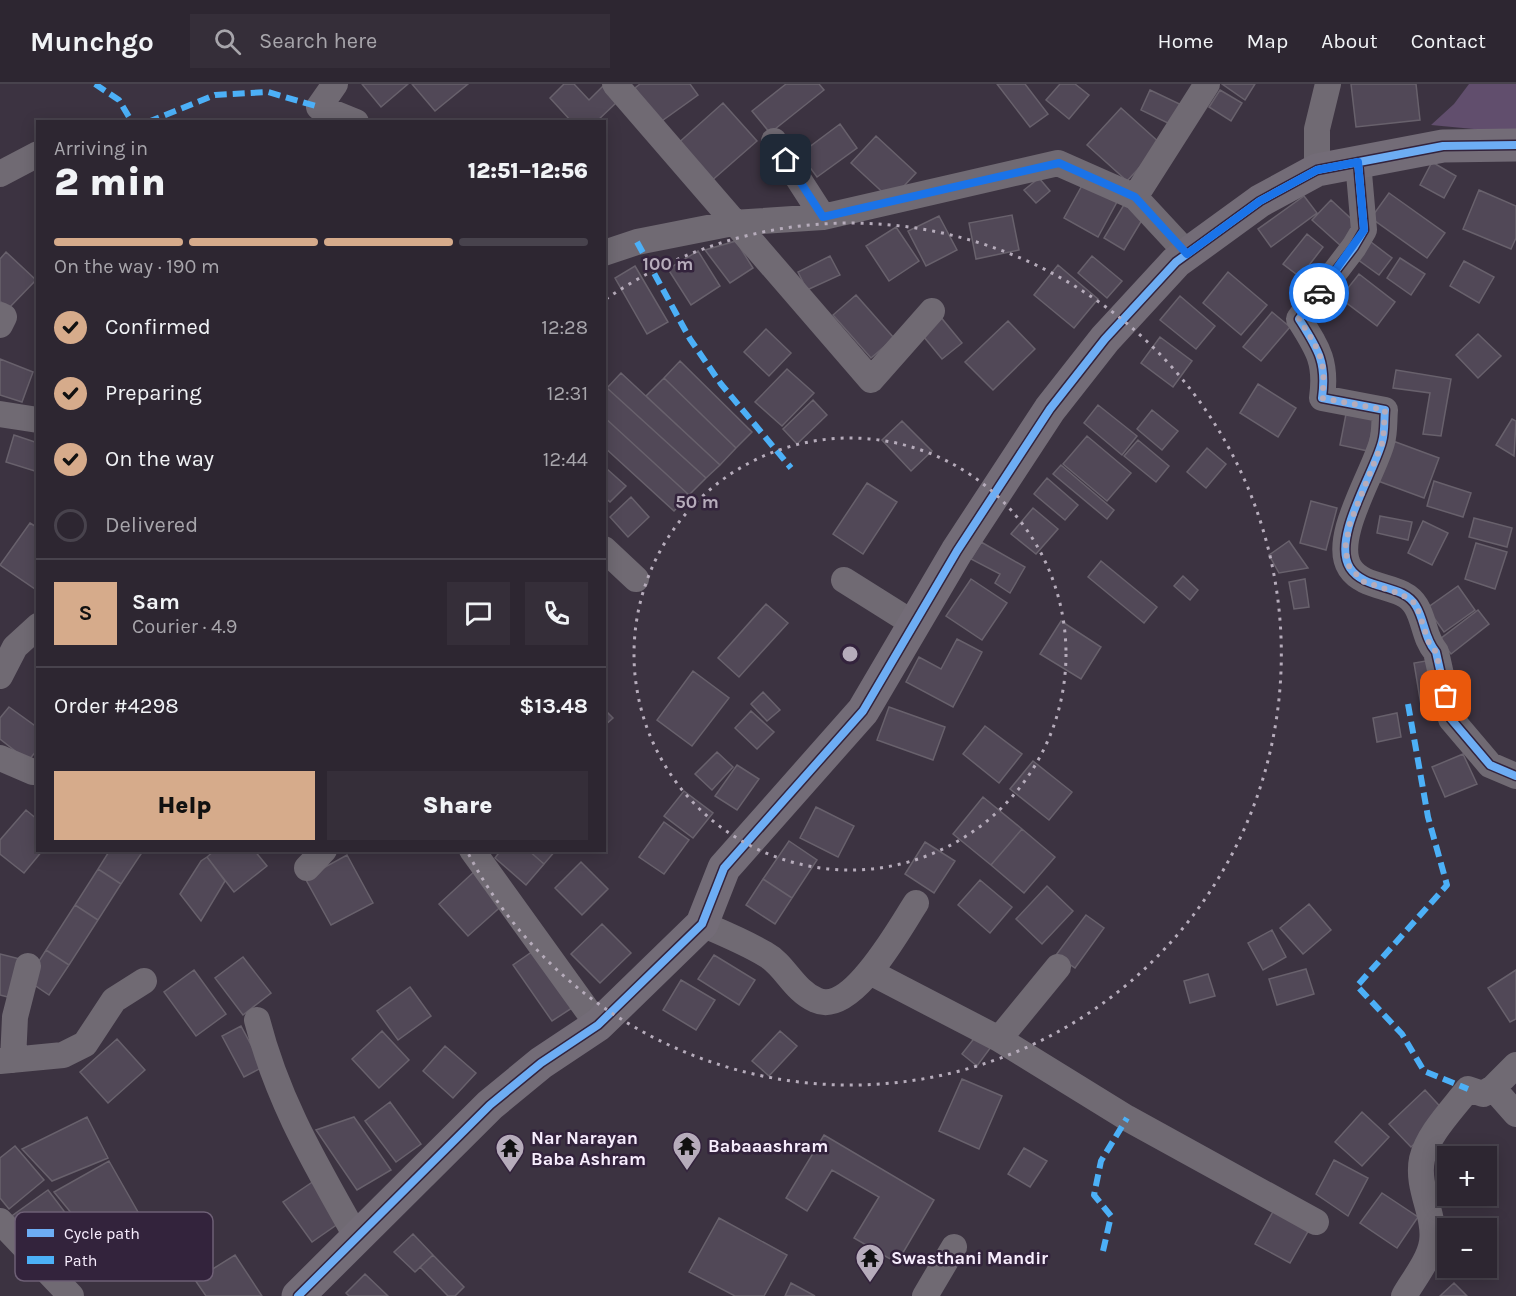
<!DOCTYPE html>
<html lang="en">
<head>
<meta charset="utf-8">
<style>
  :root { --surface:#2d2631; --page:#352e39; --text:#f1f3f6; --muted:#a7a5ab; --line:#48434d; --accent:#d6ab8b }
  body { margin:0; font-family:Karla,sans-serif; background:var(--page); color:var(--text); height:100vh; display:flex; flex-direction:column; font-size:22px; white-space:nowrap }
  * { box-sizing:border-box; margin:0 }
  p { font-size:20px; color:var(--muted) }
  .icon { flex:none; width:33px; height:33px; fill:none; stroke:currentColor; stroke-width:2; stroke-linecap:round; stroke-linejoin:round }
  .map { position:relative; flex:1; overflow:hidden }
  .sheet { position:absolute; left:36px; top:36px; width:570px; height:732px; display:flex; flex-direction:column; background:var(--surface); border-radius:0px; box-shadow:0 3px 15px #0003,0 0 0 2px var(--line) }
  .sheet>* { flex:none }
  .buttons { position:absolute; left:1437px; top:1062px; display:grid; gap:12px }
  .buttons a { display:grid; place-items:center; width:60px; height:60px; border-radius:0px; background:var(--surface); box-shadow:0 3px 15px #0003,0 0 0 2px var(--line); font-size:30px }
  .pin { position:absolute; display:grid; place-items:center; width:51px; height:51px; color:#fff; margin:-26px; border-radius:12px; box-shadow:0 3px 9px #0006 }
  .courier { position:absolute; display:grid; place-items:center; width:60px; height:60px; margin:-30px; border:4px solid #1a73e8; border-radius:50%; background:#fff; color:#222; box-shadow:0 2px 8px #0007 }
  .summary em { font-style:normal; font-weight:800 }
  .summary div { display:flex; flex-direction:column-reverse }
  .summary { display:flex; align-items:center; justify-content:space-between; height:102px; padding:0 18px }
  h1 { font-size:39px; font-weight:800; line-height:45px }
  .bar { display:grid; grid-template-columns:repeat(4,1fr); gap:9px 6px; align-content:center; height:72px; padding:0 18px }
  .bar i { height:8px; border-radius:4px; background:var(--line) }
  .bar .current { background:var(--accent) }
  .bar p { grid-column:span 4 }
  .line { display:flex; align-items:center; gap:15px; padding:0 18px; border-top:2px solid var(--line) }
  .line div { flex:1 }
  .round { display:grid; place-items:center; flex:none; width:63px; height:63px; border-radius:0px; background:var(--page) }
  ol { padding:0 18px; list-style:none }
  li { display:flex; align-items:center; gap:18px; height:66px }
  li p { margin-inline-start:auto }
  li .icon { padding:6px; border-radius:50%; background:var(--accent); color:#111; stroke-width:4 }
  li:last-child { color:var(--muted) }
  li i { width:33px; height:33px; border:3px solid var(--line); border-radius:50% }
  .button { display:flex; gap:12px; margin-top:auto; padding:12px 18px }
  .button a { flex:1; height:69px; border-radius:0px; background:var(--accent); color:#111; font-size:24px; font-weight:800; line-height:69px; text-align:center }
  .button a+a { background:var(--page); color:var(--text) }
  header { display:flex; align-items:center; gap:36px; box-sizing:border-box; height:84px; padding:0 30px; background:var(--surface); border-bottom:2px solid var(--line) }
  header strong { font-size:28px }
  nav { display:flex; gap:33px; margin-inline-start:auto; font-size:21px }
  .search { width:420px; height:54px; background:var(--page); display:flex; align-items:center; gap:15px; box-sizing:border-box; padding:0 21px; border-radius:0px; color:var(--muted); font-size:22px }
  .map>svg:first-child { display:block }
  .green { fill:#614e6d }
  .building { fill:#514857; stroke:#68616c; stroke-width:1.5 }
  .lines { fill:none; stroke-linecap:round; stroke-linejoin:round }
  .street { stroke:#706a73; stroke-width:26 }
  .secondary { stroke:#736c77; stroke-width:33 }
  .quiet { stroke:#4cb0f7; stroke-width:6; stroke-dasharray:12 6; stroke-linecap:butt }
  .cycleway-casing { stroke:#33233c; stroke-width:11 }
  .cycleway { stroke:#6dadf4; stroke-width:8 }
  .done { stroke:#b6acbb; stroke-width:6; stroke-dasharray:0 10.8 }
  .route { stroke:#1a73e8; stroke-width:8 }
  .ring { fill:none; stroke:#b6acbb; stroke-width:3; stroke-dasharray:3 6 }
  .labels { text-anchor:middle; stroke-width:5; stroke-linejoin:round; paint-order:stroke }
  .poi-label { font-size:18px; font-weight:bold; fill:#f7edfd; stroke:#33233c; text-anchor:start }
  .key { fill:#33233c; stroke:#6e6076; stroke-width:1.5 }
  .key-label { font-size:16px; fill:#f7edfd }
  .centre { fill:#b6acbb; stroke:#33233c; stroke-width:3 }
  .ring-label { font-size:18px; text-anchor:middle; font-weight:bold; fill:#b6acbb; stroke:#33233c; stroke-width:5; stroke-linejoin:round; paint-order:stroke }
</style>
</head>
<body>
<header>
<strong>Munchgo</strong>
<div class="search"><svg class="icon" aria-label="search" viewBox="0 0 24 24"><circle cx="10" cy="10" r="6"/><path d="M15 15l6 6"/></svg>Search here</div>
<nav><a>Home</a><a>Map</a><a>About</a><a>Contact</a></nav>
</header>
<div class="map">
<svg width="1516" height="1212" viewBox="0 0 1516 1212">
  <rect width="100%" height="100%" fill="#3c3341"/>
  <path class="green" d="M1469,0H1516V49L1431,41L1454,20Z"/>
  <path class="building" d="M362,0H408L381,23Z
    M412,0H468L435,27Z
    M564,0H574L589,16L603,2L617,18L596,38H572L550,14Z
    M640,0H690L698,11L659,39L635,4Z
    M786,0H819L824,6L770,49L752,27Z
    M997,0H1025L1048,30L1030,43Z
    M1060,0H1075L1089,11L1069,35L1046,16Z
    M1222,0H1255L1245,16Z
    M1351,0H1416L1420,36L1356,43Z
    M1150,6L1186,23L1176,43L1141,26Z
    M1220,6L1242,19L1231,37L1209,23Z
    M723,19L757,57L709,99L675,62Z
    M1121,24L1161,60L1127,97L1087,61Z
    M840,40L857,64L817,93L800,70Z
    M876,52L916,89L891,116L851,79Z
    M1432,78L1456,92L1444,114L1420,101Z
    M1039,94L1050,107L1036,119L1024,106Z
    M1084,98L1118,116L1098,153L1064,134Z
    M1479,106L1516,122V154L1511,165L1463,145Z
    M1389,109L1445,149L1427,174L1371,134Z
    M1304,112L1317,129L1271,163L1258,145Z
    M1331,116L1360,143L1341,162L1312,136Z
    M1125,119L1145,131L1124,166L1104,154Z
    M1012,131L1019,166L976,175L969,139Z
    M939,132L957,166L926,182L908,147Z
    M896,143L919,177L889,197L866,162Z
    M1307,150L1323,163L1300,193L1283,180Z
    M736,157L753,184L730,199L705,166Z
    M1371,158L1392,174L1379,191L1357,175Z
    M698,167L720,202L691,221L668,185Z
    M6,168L36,196L8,225L0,217V175Z
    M830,172L840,191L807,206L798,188Z
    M1092,172L1122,197L1107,214L1078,189Z
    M1400,174L1425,190L1411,211L1387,194Z
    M1464,177L1494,193L1479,219L1450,202Z
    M1058,181L1098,215L1074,244L1034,211Z
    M635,182L668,238L647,250L615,194Z
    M1228,188L1267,221L1241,251L1203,219Z
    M1359,190L1395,218L1377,242L1340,214Z
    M856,211L894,254L871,274L833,231Z
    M1180,212L1215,242L1196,265L1160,236Z
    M1272,228L1290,243L1261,277L1243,263Z
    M939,231L962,259L942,275L919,247Z
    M1008,237L1035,265L993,306L965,278Z
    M766,245L791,269L769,292L744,268Z
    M1478,250L1501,272L1478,294L1456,271Z
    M1160,253L1192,277L1173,303L1141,279Z
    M0,275L33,288L22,318L0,311Z
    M680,277L752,348L736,364L664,294Z
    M787,285L814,309L782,342L755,318Z
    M1396,286L1451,295L1441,352L1423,350L1430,309L1393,304Z
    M621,289L720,381L706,394L607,304Z
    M664,294L736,364L720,381L646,312Z
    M1258,300L1296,324L1278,353L1240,329Z
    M607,304L706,394L689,411L604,333V306Z
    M813,316L827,331L797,360L783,345Z
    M1098,321L1137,352L1122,371L1084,339Z
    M1347,325L1375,331L1368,367L1340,361Z
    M1152,326L1178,347L1162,366L1137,345Z
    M604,333L689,411L674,427L604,363Z
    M1512,335L1516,337L1514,372L1496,361Z
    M902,337L932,367L911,387L882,356Z
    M14,351L38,359V388L6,378Z
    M1087,352L1131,389L1107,417L1063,380Z
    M1138,356L1169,382L1156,398L1124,372Z
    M1393,357L1439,374L1424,414L1378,397Z
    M1207,364L1226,380L1206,404L1187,388Z
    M1061,381L1114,426L1107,435L1053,390Z
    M607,385L626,402L610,418L604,413V388Z
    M1047,394L1078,421L1065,436L1034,410Z
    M1434,397L1471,409L1463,433L1427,422Z
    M867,399L897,418L863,470L833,450Z
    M631,413L649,433L628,453L610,433Z
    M1311,417L1337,424L1326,466L1300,459Z
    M1033,424L1058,445L1036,470L1011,450Z
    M1380,432L1412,438L1408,456L1377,449Z
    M1474,434L1512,444L1507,463L1469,453Z
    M1423,437L1448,449L1432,481L1408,469Z
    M30,439L38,444V507L0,481Z
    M1289,457L1308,484L1279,489L1269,471Z
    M981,458L1025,483L1010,509L995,499L1000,490L971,475Z
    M1476,459L1507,468L1495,505L1465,495Z
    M1101,477L1157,523L1144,539L1088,493Z
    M1183,492L1198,506L1190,516L1174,502Z
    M971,495L1007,519L982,556L946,532Z
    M1305,495L1309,523L1294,525L1289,498Z
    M1458,502L1475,526L1444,548L1427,524Z
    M766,520L788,539L739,593L718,574Z
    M1478,526L1489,540L1451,570L1440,555Z
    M1061,537L1101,563L1081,595L1040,570Z
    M957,555L982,568L953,623L906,598L919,573L941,585Z
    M1437,575L1445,623L1422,627L1414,579Z
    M693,587L729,614L692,662L657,636Z
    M763,608L780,626L767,637L751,620Z
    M9,623L38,644V665L28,677L0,655V634Z
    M889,623L945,643L933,676L877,656Z
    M604,625L613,634L604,642Z
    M751,627L774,648L757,665L735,644Z
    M1397,629L1401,653L1377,658L1373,634Z
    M985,642L1022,670L999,699L963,670Z
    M717,668L733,683L712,706L695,690Z
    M1463,670L1477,700L1445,713L1432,683Z
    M1033,677L1072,708L1049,736L1010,705Z
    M737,681L759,695L737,726L715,712Z
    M684,707L713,729L693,754L664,732Z
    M983,713L1022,745L991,781L953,750Z
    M816,723L854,742L838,773L800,754Z
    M26,726L38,736V766H43L24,789L0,770V756Z
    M664,738L689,756L664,790L639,773Z
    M1022,745L1055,773L1024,809L991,781Z
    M789,757L817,776L792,814L763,795Z
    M925,758L955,777L934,809L905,790Z
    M110,766H135L141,770L121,800L98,785Z
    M215,766H254L267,782L234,808L207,773Z
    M501,766H528L544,780L526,801L495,774Z
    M528,766H556L544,780Z
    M347,771L373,819L331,841L305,794Z
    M207,773L225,797L201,837L180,810L201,777Z
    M581,778L608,805L582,831L555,804Z
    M98,785L121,800L98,836L75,821Z
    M476,786L506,818L468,852L439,820Z
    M763,795L792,814L775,840L746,821Z
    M980,796L1012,823L990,849L958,821Z
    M1047,802L1073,827L1042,860L1016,835Z
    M1309,820L1331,846L1303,870L1280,844Z
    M75,821L98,836L69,881L46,866Z
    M1086,831L1104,844L1075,884L1056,871Z
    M602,840L631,869L600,899L571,870Z
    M1272,846L1286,873L1263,886L1248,859Z
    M536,865L575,922L552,937L513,881Z
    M46,866L69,881L49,911L27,896Z
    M0,870L20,875L8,913L0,911Z
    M714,871L755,896L739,921L698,895Z
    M243,873L271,909L243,931L215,894Z
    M1306,885L1314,910L1277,921L1269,895Z
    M194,886L226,930L196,952L164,908Z
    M1516,886V935L1510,938L1488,904Z
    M1208,890L1215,912L1190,919L1184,897Z
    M681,896L715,916L696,946L663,926Z
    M410,903L431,932L398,956L377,927Z
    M241,942L263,983L244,993L222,952Z
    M382,947L409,976L379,1004L352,975Z
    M780,947L797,962L769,992L752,977Z
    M976,952L991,963L977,982L962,970Z
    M117,955L145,986L108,1019L80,988Z
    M445,962L476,989L453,1014L423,987Z
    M962,995L1002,1012L979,1065L939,1047Z
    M1425,1006L1447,1030L1411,1063L1389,1040Z
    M390,1018L421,1060L396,1078L365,1037Z
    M1362,1028L1389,1053L1362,1082L1335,1058Z
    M87,1033L108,1074L52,1097L22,1065Z
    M354,1033L391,1086L357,1106L316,1046Z
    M824,1051L934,1116L897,1179L854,1154L879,1113L832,1086L807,1127L786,1114Z
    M15,1062L44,1096L9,1125L0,1114V1074Z
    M1024,1064L1047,1077L1030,1103L1008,1090Z
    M1334,1076L1368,1094L1348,1132L1316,1110Z
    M109,1077L142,1135L100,1164L54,1108Z
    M314,1097L342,1137L312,1158L283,1118Z
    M48,1106L67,1131L27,1160L9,1134Z
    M1382,1109L1418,1133L1397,1164L1360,1139Z
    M1275,1124L1310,1144L1290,1179L1255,1160Z
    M719,1134L787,1171L764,1212H735L689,1188Z
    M77,1146L99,1178L65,1201L43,1168Z
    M413,1150L433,1171L415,1188L394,1168Z
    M235,1171L262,1212H206L195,1196Z
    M433,1171L464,1203L455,1212H448L420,1183Z
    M365,1190L388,1212H349L346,1209Z
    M791,1199L815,1212H785Z
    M1454,1199L1467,1212H1440Z"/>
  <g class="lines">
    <path class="street" d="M335,0L319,23L356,38
      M615,0L871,296L932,227
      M774,57L823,133
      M1358,78L1364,146L1354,163L1299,235C1318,265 1327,278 1322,314L1385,326C1384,336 1385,348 1382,358C1374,389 1331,455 1350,484C1365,507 1403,499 1416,522C1425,537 1424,554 1436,568L1451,635L1490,681L1516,692
      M1317,86V45L1328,0
      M0,90L38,70
      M1135,113L1207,0
      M604,169L637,158L733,139L823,133L1058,79L1135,113L1187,169
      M0,231L4,233L0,241
      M0,330L38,336
      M604,465L636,495
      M844,496L914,540
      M0,592L15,563L38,542
      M0,674L33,688L38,687
      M472,766L598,941
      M307,784L324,766
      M702,840C723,849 745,858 765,870C785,881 793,906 816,916C852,933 900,843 916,819
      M870,888L999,955L1127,1034L1316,1138
      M257,936C278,1018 315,1079 356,1152
      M999,955L1058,883
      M13,976L15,933L28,882
      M0,977L63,971L85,960L114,916L144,897
      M1493,1004L1516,1030
      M0,1137L71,1212
      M925,1212L954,1163
      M1404,1212C1413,1196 1429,1177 1432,1158C1436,1131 1416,1104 1422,1075C1428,1050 1452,1026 1468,1005L1483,1010L1493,1004L1516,981"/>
    <path class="secondary" d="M298,1212L490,1021L541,979L598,941L702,840L724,784L863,627L957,467L1050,325L1105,255L1176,178L1260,117L1317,86L1443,62L1516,61"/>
    <path class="quiet" d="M95,0L119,16L132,38
      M148,38L215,11L268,8L319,23
      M637,158L690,255L721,300L791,384
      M1408,620L1428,733L1447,801L1357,902L1402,950L1424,987L1468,1005
      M1103,1167L1111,1132L1094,1111L1101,1077L1127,1034"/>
    <g class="cycleway-casing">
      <path id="cycleway" d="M1358,78L1364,146L1354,163L1299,235C1318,265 1327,278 1322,314L1385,326C1384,336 1385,348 1382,358C1374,389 1331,455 1350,484C1365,507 1403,499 1416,522C1425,537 1424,554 1436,568L1451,635L1490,681L1516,692
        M298,1212L490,1021L541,979L598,941L702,840L724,784L863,627L957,467L1050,325L1105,255L1176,178L1260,117L1317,86L1443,62L1516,61"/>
    </g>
    <use href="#cycleway" class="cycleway"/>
  </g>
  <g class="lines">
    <path class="done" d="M1319,209L1299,235C1319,266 1327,276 1322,314L1385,326L1383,357L1350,439L1345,465L1349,482L1362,497L1401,510L1416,520L1429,559L1436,568L1446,612"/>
    <path class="route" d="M786,76L823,133L1059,79L1135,113L1187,170L1260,117L1317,86L1358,78L1364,146L1319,209"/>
  </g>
  <g class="ring">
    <circle cx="850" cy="570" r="216"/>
    <path d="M606 215A431 431 0 1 1 468 769"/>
  </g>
  <defs>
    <g id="temple-pin" transform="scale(1.5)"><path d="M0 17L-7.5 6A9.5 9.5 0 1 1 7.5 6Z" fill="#b6acbb" stroke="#33233c"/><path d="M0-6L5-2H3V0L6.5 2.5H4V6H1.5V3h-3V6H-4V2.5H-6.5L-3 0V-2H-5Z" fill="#111"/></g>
  </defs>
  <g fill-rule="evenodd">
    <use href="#temple-pin" x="687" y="1062"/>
    <use href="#temple-pin" x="510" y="1064"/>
    <use href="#temple-pin" x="870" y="1174"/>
  </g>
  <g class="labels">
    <g class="poi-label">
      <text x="531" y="1060">Nar Narayan<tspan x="531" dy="21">Baba Ashram</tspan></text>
      <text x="708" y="1068">Babaaashram</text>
      <text x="891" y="1180">Swasthani Mandir</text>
    </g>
  </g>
  <rect x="15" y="1128" width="198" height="69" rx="9" class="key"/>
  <rect x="27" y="1145" width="27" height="8" fill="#6dadf4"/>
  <rect x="27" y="1172" width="27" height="8" fill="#4cb0f7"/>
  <g class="key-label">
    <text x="64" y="1155">Cycle path</text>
    <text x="64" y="1182">Path</text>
  </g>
  <circle cx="850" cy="570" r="9" class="centre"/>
  <g class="ring-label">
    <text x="668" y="186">100 m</text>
    <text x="697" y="424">50 m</text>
  </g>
</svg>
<div class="buttons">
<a>+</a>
<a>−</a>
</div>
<div class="pin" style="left:1446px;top:612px;background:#ea580c"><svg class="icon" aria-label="bag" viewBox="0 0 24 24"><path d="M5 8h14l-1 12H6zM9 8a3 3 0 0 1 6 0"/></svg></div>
<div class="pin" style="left:786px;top:76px;background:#1f2937"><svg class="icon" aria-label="home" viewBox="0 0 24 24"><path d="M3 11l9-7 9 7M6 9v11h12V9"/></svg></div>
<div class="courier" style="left:1319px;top:209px"><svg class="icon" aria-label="car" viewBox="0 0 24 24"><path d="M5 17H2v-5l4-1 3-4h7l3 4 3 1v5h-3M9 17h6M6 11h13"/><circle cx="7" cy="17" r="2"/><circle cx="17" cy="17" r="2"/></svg></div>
<section class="sheet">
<div class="summary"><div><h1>2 min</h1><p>Arriving in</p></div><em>12:51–12:56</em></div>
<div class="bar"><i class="current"></i><i class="current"></i><i class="current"></i><i></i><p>On the way · 190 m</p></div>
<ol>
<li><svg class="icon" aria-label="check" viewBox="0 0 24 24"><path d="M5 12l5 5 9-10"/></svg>Confirmed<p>12:28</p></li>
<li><svg class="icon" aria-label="check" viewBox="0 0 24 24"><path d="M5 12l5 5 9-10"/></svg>Preparing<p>12:31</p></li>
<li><svg class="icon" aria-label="check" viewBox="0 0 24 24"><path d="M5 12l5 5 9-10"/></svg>On the way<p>12:44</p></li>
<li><i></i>Delivered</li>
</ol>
<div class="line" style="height:108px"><b class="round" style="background:var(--accent);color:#111">S</b><div><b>Sam</b><p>Courier · 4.9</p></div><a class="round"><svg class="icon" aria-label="chat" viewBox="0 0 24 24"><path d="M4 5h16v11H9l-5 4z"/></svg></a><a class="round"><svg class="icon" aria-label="phone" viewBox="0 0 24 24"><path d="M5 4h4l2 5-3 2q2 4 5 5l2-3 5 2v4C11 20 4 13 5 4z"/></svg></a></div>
<div class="line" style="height:78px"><div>Order #4298</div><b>$13.48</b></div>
<div class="button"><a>Help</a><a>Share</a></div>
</section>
</div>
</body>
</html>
